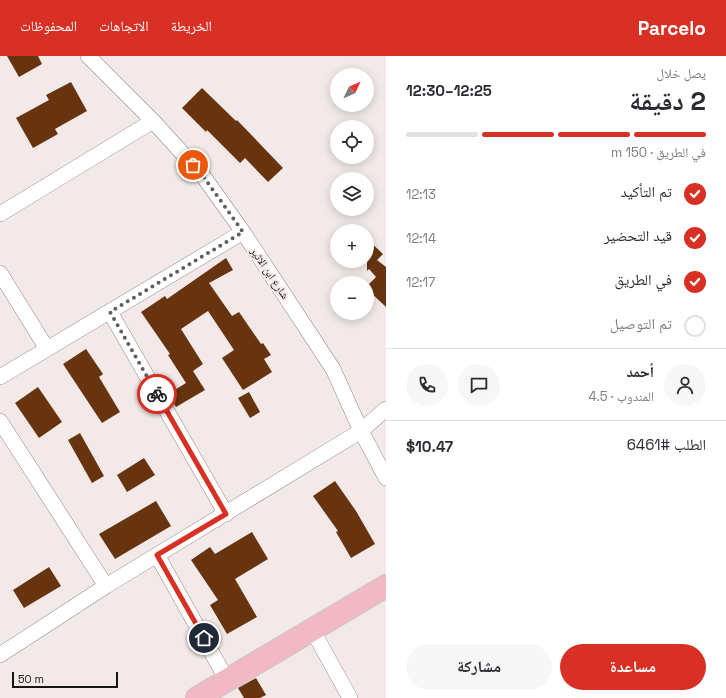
<!DOCTYPE html>
<html lang="ar">
<head>
<meta charset="utf-8">
<style>
  :root { --surface:#fff; --page:#f7f7f7; --text:#2b2b33; --muted:#7c7c81; --line:#e1e1e2; --accent:#d93025 }
  body { margin:0; font-family:"Space Grotesk","Noto Naskh Arabic",sans-serif; background:var(--page); color:var(--text); direction:rtl; height:100vh; display:flex; flex-direction:column; font-size:15px; white-space:nowrap }
  * { box-sizing:border-box; margin:0 }
  p { font-size:13px; color:var(--muted) }
  .icon { flex:none; width:22px; height:22px; fill:none; stroke:currentColor; stroke-width:2; stroke-linecap:round; stroke-linejoin:round }
  .map { position:relative; flex:1; overflow:hidden; direction:ltr }
  .drawer { display:flex; flex-direction:column; background:var(--surface); width:340px }
  .drawer>* { flex:none }
  .needle { width:26px; rotate:46deg }
  .buttons { position:absolute; left:330px; top:12px; display:grid; gap:8px }
  .buttons a { display:grid; place-items:center; width:44px; height:44px; border-radius:50%; background:var(--surface); box-shadow:0 2px 10px #0003; font-size:20px }
  .scale { position:absolute; left:12px; bottom:10px; width:106px; box-sizing:border-box; padding-left:4px; border:2px solid #181515; border-top:0; font-size:11px; line-height:14px; white-space:nowrap; color:#181515; -webkit-text-stroke:3px #f2e9e8; paint-order:stroke }
  .pin { position:absolute; display:grid; place-items:center; width:34px; height:34px; color:#fff; margin:-17px; border:2px solid #fff; border-radius:50%; box-shadow:0 1px 4px #0007 }
  .courier { position:absolute; display:grid; place-items:center; width:40px; height:40px; margin:-20px; border:3px solid #d93025; border-radius:50%; background:#fff; color:#222; box-shadow:0 1px 5px #0007 }
  .overview em { font-style:normal; font-weight:700 }
  .overview div { display:flex; flex-direction:column-reverse }
  .overview { display:flex; align-items:center; justify-content:space-between; height:68px; padding:0 20px }
  h1 { font-size:26px; font-weight:700; line-height:30px }
  .bar { display:grid; grid-template-columns:repeat(4,1fr); gap:6px 4px; align-content:center; height:48px; padding:0 20px }
  .bar i { height:5px; border-radius:3px; background:var(--line) }
  .bar .on { background:var(--accent) }
  .bar p { grid-column:span 4 }
  .line { display:flex; align-items:center; gap:10px; padding:0 20px; border-top:1px solid var(--line) }
  .line div { flex:1 }
  .round { display:grid; place-items:center; flex:none; width:42px; height:42px; border-radius:21px; background:var(--page) }
  ol { padding:0 20px; list-style:none }
  li { display:flex; align-items:center; gap:12px; height:44px }
  li p { margin-inline-start:auto }
  li .icon { padding:4px; border-radius:50%; background:var(--accent); color:#fff; stroke-width:4 }
  li:last-child { color:var(--muted) }
  li i { width:22px; height:22px; border:2px solid var(--line); border-radius:50% }
  .button { display:flex; gap:8px; margin-top:auto; padding:8px 20px }
  .button a { flex:1; height:46px; border-radius:24px; background:var(--accent); color:#fff; font-size:16px; font-weight:700; line-height:46px; text-align:center }
  .button a+a { background:var(--page); color:var(--text) }
  header { display:flex; align-items:center; gap:24px; box-sizing:border-box; height:56px; padding:0 20px; background:var(--accent); color:#fff }
  header strong { font-size:19px }
  nav { display:flex; gap:22px; margin-inline-start:auto; font-size:14px }
  main { display:flex; flex:1; min-height:0 }
  .map>svg:first-child { display:block }
  .building { fill:#67340f }
  .lines { fill:none; stroke-linecap:round; stroke-linejoin:round }
  .street-casing { stroke:#908887; stroke-width:16 }
  .primary-casing { stroke:#c8c7c7; stroke-width:24 }
  .street { stroke:#fff; stroke-width:15 }
  .primary { stroke:#f2b8c4; stroke-width:22 }
  .done { stroke:#645f5f; stroke-width:4; stroke-dasharray:0 7.2 }
  .route { stroke:#d93025; stroke-width:5 }
  .labels { text-anchor:middle; stroke-width:4; stroke-linejoin:round; paint-order:stroke }
  .street-label { font-size:11px; fill:#181515; stroke:#f2e9e8 }
</style>
</head>
<body>
<header>
<strong>Parcelo</strong>
<nav><a>الخريطة</a><a>الاتجاهات</a><a>المحفوظات</a></nav>
</header>
<main>
<section class="drawer">
<div class="overview"><div><h1>2 دقيقة</h1><p>يصل خلال</p></div><em>12:25–12:30</em></div>
<div class="bar"><i class="on"></i><i class="on"></i><i class="on"></i><i></i><p>في الطريق · 150 m</p></div>
<ol>
<li><svg class="icon" aria-label="check" viewBox="0 0 24 24"><path d="M5 12l5 5 9-10"/></svg>تم التأكيد<p>12:13</p></li>
<li><svg class="icon" aria-label="check" viewBox="0 0 24 24"><path d="M5 12l5 5 9-10"/></svg>قيد التحضير<p>12:14</p></li>
<li><svg class="icon" aria-label="check" viewBox="0 0 24 24"><path d="M5 12l5 5 9-10"/></svg>في الطريق<p>12:17</p></li>
<li><i></i>تم التوصيل</li>
</ol>
<div class="line" style="height:72px"><a class="round"><svg class="icon" aria-label="person" viewBox="0 0 24 24"><circle cx="12" cy="8" r="4"/><path d="M4 21q1-7 8-7t8 7"/></svg></a><div><b>أحمد</b><p>المندوب · 4.5</p></div><a class="round"><svg class="icon" aria-label="chat" viewBox="0 0 24 24"><path d="M4 5h16v11H9l-5 4z"/></svg></a><a class="round"><svg class="icon" aria-label="phone" viewBox="0 0 24 24"><path d="M5 4h4l2 5-3 2q2 4 5 5l2-3 5 2v4C11 20 4 13 5 4z"/></svg></a></div>
<div class="line" style="height:52px"><div>الطلب #6461</div><b>$10.47</b></div>
<div class="button"><a>مساعدة</a><a>مشاركة</a></div>
</section>
<div class="map">
<svg width="386" height="642" viewBox="0 0 386 642">
  <rect width="100%" height="100%" fill="#f2e9e8"/>
  <path class="building" d="M7,0H38L42,8L19,21Z
    M71,26L87,55L55,73L58,78L33,92L16,62L49,44L46,39Z
    M202,32L236,65L237,64L283,112L268,126L245,102L240,107L207,74L206,76L182,52Z
    M367,183L383,198L377,204L386,211V251L367,233V230L376,221L369,213L367,215Z
    M226,202L233,214L209,227L232,260L239,256L261,288L263,287L271,299L264,303L272,316L243,334L222,302L234,294L208,255L181,273L203,308L193,315L205,334L176,351L168,338L186,327L168,299L170,298L141,256L165,240L167,243Z
    M86,293L103,318L99,321L120,356L102,367L63,308Z
    M38,331L62,366L39,382L15,347Z
    M249,336L260,356L250,362L238,342Z
    M80,377L104,420L92,427L68,384Z
    M144,402L155,419L127,436L117,419Z
    M335,425L356,455L375,488L351,502L336,476L338,475L313,440Z
    M156,445L171,470L115,503L99,478Z
    M252,476L268,503L235,523L257,561L227,578L210,549L218,544L191,504L210,491L215,498Z
    M49,511L61,530L24,552L13,534Z
    M256,622L266,639L260,642H244L238,632Z"/>
  <g class="lines">
    <g class="street-casing">
      <path id="street" d="M88,0L153,65L203,120L243,176L333,313L361,375L386,422
        M0,158L153,65
        M0,217L47,293
        M110,256L226,458
        M0,321L243,176
        M0,365L106,530
        M157,499L227,624
        M313,575L350,642
        M0,599L106,530L361,375L386,353"/>
    </g>
    <g class="primary-casing">
      <path id="primary" d="M197,642L386,530"/>
    </g>
    <use href="#street" class="street"/>
    <use href="#primary" class="primary"/>
  </g>
  <g class="lines">
    <path class="done" d="M157,338L110,256L243,176L203,120L193,109"/>
    <path class="route" d="M157,338L226,458L157,499L204,582"/>
  </g>
  <g class="labels">
    <g class="street-label">
      <text transform="translate(270 217) rotate(56)" y="4">شارع ابن الاثير</text>
    </g>
  </g>
</svg>
<div class="buttons">
<a><svg class="needle" viewBox="-14 -14 28 28"><path d="M0-13l5 13h-10z" fill="#e53935"/><path d="M0 13l5-13h-10z" fill="#7c7c81"/></svg></a>
<a><svg class="icon" aria-label="locate" viewBox="0 0 24 24"><circle cx="12" cy="12" r="6"/><path d="M12 2v4M12 18v4M2 12h4M18 12h4"/></svg></a>
<a><svg class="icon" aria-label="layers" viewBox="0 0 24 24"><path d="M12 4l9 5-9 5-9-5zM3 14l9 5 9-5"/></svg></a>
<a>+</a>
<a>−</a>
</div>
<div class="scale">50 m</div>
<div class="pin" style="left:193px;top:109px;background:#ea580c"><svg class="icon" aria-label="bag" viewBox="0 0 24 24"><path d="M5 8h14l-1 12H6zM9 8a3 3 0 0 1 6 0"/></svg></div>
<div class="pin" style="left:204px;top:582px;background:#1f2937"><svg class="icon" aria-label="home" viewBox="0 0 24 24"><path d="M3 11l9-7 9 7M6 9v11h12V9"/></svg></div>
<div class="courier" style="left:157px;top:338px"><svg class="icon" aria-label="bike" viewBox="0 0 24 24"><circle cx="6" cy="16" r="4"/><circle cx="18" cy="16" r="4"/><path d="M6 16l4-8h5l3 8M10 8l3 8H6M13 5h3"/></svg></div>
</div>
</main>
</body>
</html>
